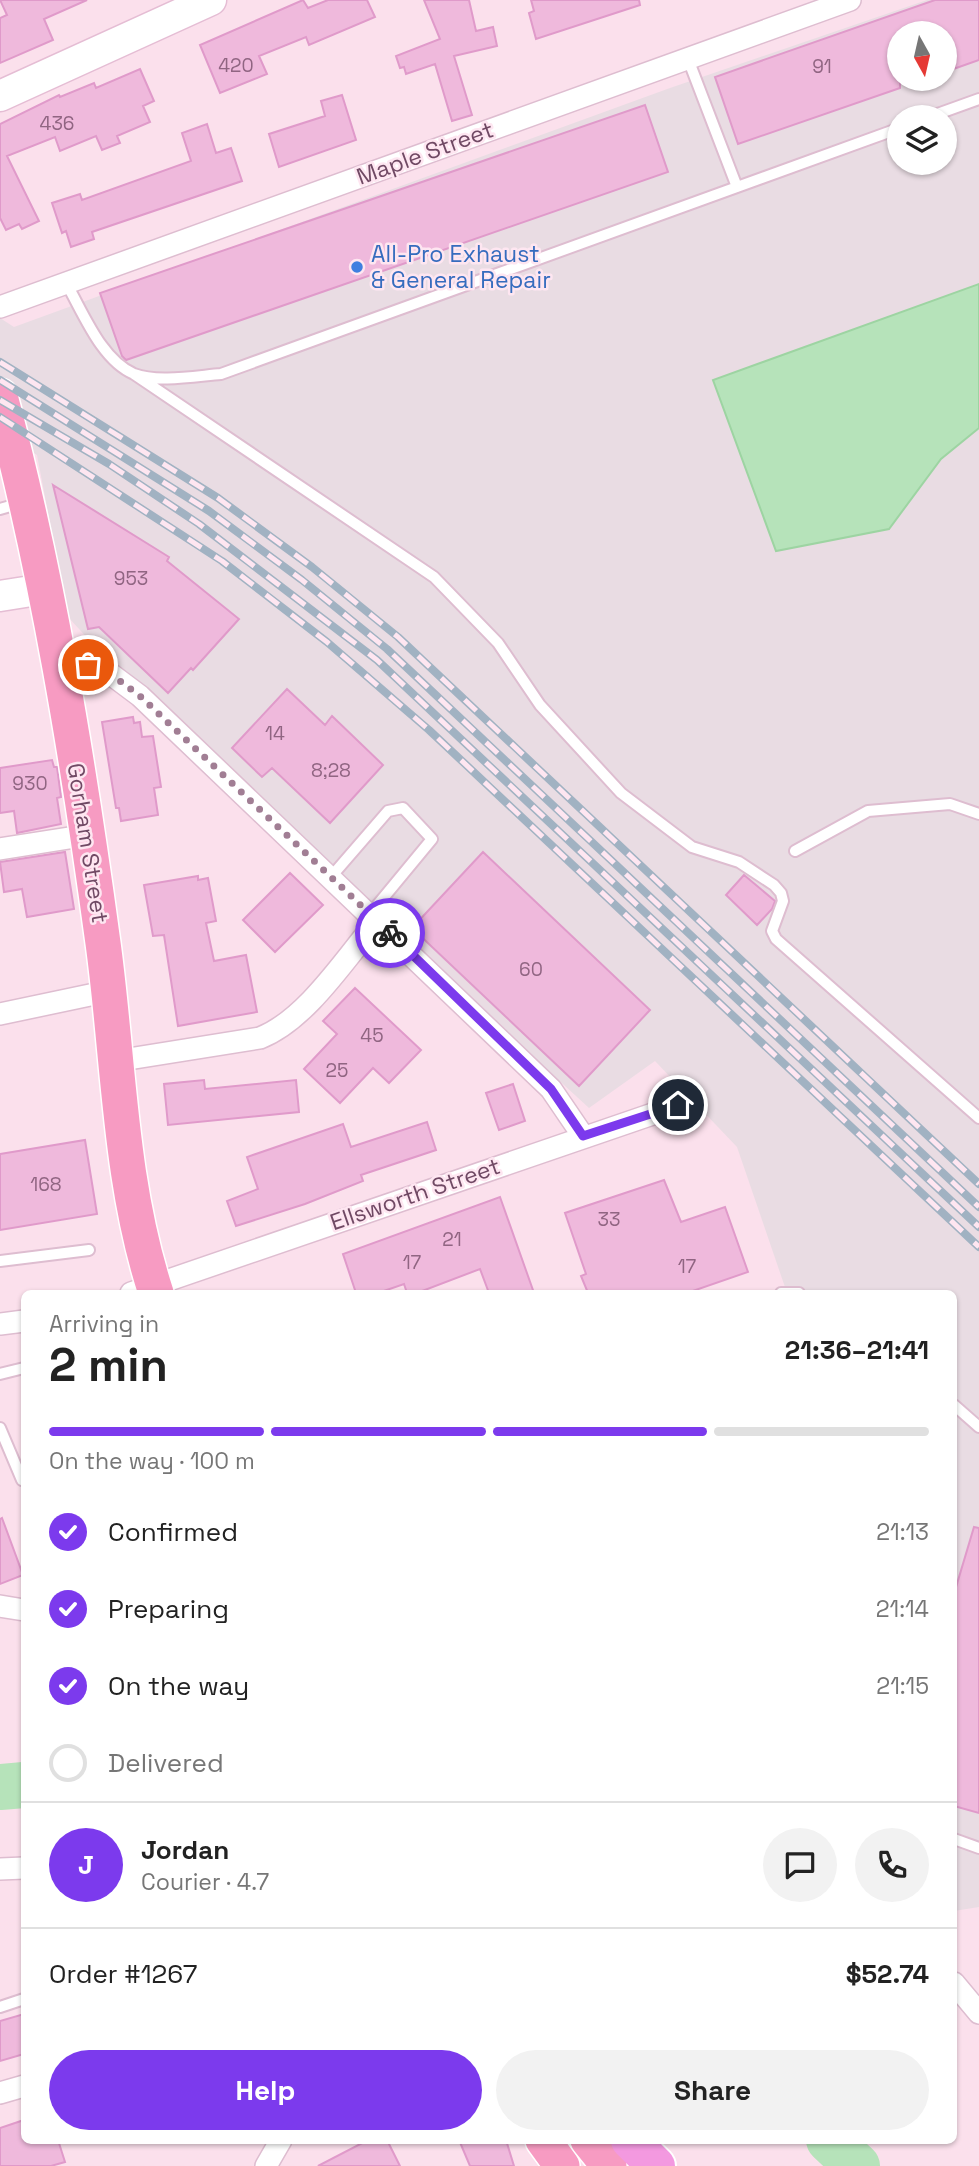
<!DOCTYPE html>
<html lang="en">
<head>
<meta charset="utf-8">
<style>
  :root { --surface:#fff; --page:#f2f2f2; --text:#222; --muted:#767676; --line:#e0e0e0; --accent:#7c3aed }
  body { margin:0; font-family:"Space Grotesk",sans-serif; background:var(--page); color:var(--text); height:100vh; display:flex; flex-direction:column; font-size:26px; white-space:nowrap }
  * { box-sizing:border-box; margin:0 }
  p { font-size:23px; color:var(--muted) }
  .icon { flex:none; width:38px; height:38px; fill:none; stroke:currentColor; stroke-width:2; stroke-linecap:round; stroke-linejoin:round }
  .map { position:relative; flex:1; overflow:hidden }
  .sheet { position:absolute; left:21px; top:1290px; width:936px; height:854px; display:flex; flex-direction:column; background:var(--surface); border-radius:10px; box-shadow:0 2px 5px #0004 }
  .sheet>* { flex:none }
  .needle { width:46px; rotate:172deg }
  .controls { position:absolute; left:887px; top:21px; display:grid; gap:14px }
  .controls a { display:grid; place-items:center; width:70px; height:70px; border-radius:50%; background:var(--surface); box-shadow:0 2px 5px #0004; font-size:35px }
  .pin { position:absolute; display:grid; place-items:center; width:60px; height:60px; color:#fff; margin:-30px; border:4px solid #fff; border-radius:50%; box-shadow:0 2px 7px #0007 }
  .courier { position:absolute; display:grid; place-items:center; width:70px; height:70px; margin:-35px; border:5px solid #7c3aed; border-radius:50%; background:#fff; color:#222; box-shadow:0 2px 9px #0007 }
  .headline em { font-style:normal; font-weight:700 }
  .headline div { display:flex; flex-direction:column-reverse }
  .headline { display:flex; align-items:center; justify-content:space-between; height:119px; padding:0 28px }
  h1 { font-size:46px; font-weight:700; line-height:52px }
  .bar { display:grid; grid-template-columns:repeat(4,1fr); gap:10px 7px; align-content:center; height:84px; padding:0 28px }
  .bar i { height:9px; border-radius:5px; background:var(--line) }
  .bar .selected { background:var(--accent) }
  .bar p { grid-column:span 4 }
  .line { display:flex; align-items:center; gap:18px; padding:0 28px; border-top:2px solid var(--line) }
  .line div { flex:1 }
  .round { display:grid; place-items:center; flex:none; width:74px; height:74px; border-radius:37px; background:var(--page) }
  ol { padding:0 28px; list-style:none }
  li { display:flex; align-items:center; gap:21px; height:77px }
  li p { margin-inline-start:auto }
  li .icon { padding:7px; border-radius:50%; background:var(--accent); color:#fff; stroke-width:4 }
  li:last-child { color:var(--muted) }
  li i { width:38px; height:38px; border:4px solid var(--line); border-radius:50% }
  .cta { display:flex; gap:14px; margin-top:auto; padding:14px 28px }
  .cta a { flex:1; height:80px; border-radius:42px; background:var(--accent); color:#fff; font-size:28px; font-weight:700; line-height:80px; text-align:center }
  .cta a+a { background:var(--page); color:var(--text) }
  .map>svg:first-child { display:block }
  .industrial { fill:#e9dce3; fill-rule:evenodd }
  .water { fill:#b6e3ba; stroke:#9dd4a2; stroke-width:2 }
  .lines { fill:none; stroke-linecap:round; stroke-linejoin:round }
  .river { stroke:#b6e3ba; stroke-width:46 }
  .building { fill:#efb9dc; stroke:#e09aca; stroke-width:2 }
  .lane-casing { stroke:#debdd0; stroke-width:14 }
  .street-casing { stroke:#debdd0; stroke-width:24 }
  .secondary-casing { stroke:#e5bdd4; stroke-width:33 }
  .primary-casing { stroke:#fff; stroke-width:38 }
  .highway-casing { stroke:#fff; stroke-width:42 }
  .lane { stroke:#fff; stroke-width:10 }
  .street { stroke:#fff; stroke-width:21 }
  .secondary { stroke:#fff; stroke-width:30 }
  .primary { stroke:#f79bc2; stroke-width:35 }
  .highway { stroke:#f399e0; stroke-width:38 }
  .rail-casing { stroke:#a1b2c2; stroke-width:8 }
  .rail { stroke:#fee6f1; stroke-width:5; stroke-dasharray:16; stroke-linecap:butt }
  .done { stroke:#a17e94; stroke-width:7; stroke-dasharray:0 12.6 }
  .route { stroke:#7c3aed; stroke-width:9 }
  .shop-dot { fill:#3f7fe0; stroke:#fee6f1; stroke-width:2.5 }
  .labels { text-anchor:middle; stroke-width:5; stroke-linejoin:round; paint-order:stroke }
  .number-label { font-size:19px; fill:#906582 }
  .street-label { font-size:23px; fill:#704964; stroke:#fee6f1 }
  .shop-label { font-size:23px; fill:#366cbe; stroke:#fee6f1; text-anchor:start }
</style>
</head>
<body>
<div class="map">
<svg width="979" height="2166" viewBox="0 0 979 2166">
  <rect width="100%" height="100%" fill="#fbe0ec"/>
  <path class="industrial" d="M927,0H979V1907L954,1911V1293H787L737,1147L655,1061L589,1108L137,692L68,617L37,455L0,433V318L14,327L670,88ZM900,33H945V79H900ZM900,117H945V163H900Z"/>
  <path class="water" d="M979,284V428L941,459L889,529L776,551L713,380Z"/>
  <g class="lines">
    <path class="river" d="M0,1787L24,1785
      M829,2140L857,2166"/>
  </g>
  <path class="building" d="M0,0H87L44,19L53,40L0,63V18L7,15Z
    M303,0L308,8L328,0H367L375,17L309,45L306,37L259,56L267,74L220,93L200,45Z
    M424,0H469L476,31L493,27L497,46L454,56L472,115L452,121L435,64L406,74L404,67L400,68L396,56L440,39Z
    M531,0H639L640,5L536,39L529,13L534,11Z
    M935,0H979V60L945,72V33H900V88L738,144L715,77Z
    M140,69L154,101L143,106L150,122L117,136L120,143L102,150L96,136L60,151L55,137L7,156L39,221L22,229L19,224L6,230L0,218V124L59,95L60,97L94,83L96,88Z
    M342,95L356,140L279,167L269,134L325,116L321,101Z
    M645,105L668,172L126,360L122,356L100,293Z
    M207,124L216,153L231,148L242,181L92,232L94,239L71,247L66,231L62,233L52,203L80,194L82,200L191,161L182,133Z
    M53,485L169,557L167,561L239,619L193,670L191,668L168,693L99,627L88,629Z
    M287,689L325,725L332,716L383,765L330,823L272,768L262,777L232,748Z
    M133,717L134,723L140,722L142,737L153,736L161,787L154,788L158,815L121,821L119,808H116L102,722Z
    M52,760L54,767H57L61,797L57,798L61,824L17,833L14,811L0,813V768Z
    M65,852L74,909L27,917L22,889L4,892L0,862Z
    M483,852L650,1010L579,1086L412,928Z
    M290,873L323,905L275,952L243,920Z
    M744,875L775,901L772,909L757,925L726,895Z
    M198,876V880L208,878L216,921L206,923L214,961L246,955L257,1012L178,1026L164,935L153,936L144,885Z
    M355,988L421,1050L389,1083L373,1068L340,1103L304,1069L337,1034L323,1021Z
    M204,1080L205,1089L296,1080L299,1112L168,1125L164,1084Z
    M513,1084L525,1121L499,1130L486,1093Z
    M427,1122L436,1150L361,1175L363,1181L305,1204L236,1226L227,1201L258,1189L247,1157L343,1124L351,1147Z
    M85,1140L97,1214L0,1230V1154Z
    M664,1180L681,1222L725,1207L748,1272L687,1293H588L581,1276L586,1274L565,1213Z
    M500,1197L534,1293H489L480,1269L417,1293H407L404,1284L378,1293H356L343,1254Z
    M2,1518L23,1575L0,1584V1519Z
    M974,1527L979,1528V1813L954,1806V1594Z
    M24,2014V2054L0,2061V2021Z
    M24,2120V2140H58L65,2162L51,2166H0V2128Z
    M368,2140H387L400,2166H318Z
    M459,2140H506L514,2166H470Z"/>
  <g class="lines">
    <g class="lane-casing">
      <path id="lane" d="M688,59L737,187
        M929,117L979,99
        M66,283C83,312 101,360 134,374C157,383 196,376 221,374L900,128
        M134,374L434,577L498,643L540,705L621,793L692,847L739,862L774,885L781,893L783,901L772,931L776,939L979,1118
        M0,509L21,503
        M795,851L868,811L950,804L979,814
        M330,878L388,811L403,808L432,839L370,914
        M0,1261L89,1250
        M781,1293H799
        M0,1374L24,1368
        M954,1405L979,1427
        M0,1428L22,1480
        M954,1839L979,1848
        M0,2007L24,1999"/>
    </g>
    <g class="street-casing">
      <path id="street" d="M0,307L850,0
        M61,661L100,666L140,696L551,1089L583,1136
        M0,849L88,835
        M0,1014L109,991
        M116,1061L260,1038C306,1020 345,959 377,921
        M131,1293L679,1105
        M0,1324L24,1321
        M0,1606L24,1610
        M0,1869L24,1868
        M954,1983L979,2013
        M0,2093L24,2086
        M266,2166L281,2140"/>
    </g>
    <g class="secondary-casing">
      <path id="secondary" d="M0,96L211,0
        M0,596L44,589"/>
    </g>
    <g class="primary-casing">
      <path id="primary" d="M0,396C48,576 78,759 103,943C119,1060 119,1180 156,1293
        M543,2140L562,2166
        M588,2140L609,2166"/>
    </g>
    <g class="highway-casing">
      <path id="highway" d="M630,2140L656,2166"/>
    </g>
    <use href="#lane" class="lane"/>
    <use href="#street" class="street"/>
    <use href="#secondary" class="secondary"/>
    <use href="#primary" class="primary"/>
    <use href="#highway" class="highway"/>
    <g class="rail-casing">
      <path id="rail" d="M0,362L218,498L312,567L398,637L979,1184
        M0,380L209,511L302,580L387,649L979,1207
        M0,400L109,464L199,524L377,660L979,1227
        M0,417L222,561L327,642L429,730L979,1247"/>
    </g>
    <use href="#rail" class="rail"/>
  </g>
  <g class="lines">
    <path class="done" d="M88,665L100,666L140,696L390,933"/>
    <path class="route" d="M390,933L551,1089L583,1136L678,1105"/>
  </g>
  <circle class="shop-dot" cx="357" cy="267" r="7"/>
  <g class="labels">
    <g class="number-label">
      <text x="236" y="72">420</text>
      <text x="822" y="73">91</text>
      <text x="57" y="130">436</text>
      <text x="131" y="585">953</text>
      <text x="275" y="740">14</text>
      <text x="331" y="777">8;28</text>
      <text x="30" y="790">930</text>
      <text x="531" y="976">60</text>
      <text x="372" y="1042">45</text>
      <text x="337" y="1077">25</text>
      <text x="46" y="1191">168</text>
      <text x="609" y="1226">33</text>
      <text x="452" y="1246">21</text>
      <text x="412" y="1269">17</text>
      <text x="687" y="1273">17</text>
    </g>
    <g class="street-label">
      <text transform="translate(425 153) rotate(-20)" y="8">Maple Street</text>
      <text transform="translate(88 843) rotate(81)" y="8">Gorham Street</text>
      <text transform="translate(415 1194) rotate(-19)" y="8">Ellsworth Street</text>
    </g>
    <g class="shop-label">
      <text x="371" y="262">All-Pro Exhaust<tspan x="371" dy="26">&amp; General Repair</tspan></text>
    </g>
  </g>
</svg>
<div class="controls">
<a><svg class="needle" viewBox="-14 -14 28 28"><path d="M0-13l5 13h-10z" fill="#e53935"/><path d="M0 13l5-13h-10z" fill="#767676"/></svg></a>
<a><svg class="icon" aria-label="layers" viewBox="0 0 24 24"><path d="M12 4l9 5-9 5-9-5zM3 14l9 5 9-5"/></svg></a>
</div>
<div class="pin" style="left:88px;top:665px;background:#ea580c"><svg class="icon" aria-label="bag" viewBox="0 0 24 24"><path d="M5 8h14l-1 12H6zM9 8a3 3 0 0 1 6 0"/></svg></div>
<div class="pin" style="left:678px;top:1105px;background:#1f2937"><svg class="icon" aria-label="home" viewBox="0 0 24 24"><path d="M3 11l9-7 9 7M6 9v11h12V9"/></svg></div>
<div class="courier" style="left:390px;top:933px"><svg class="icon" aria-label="bike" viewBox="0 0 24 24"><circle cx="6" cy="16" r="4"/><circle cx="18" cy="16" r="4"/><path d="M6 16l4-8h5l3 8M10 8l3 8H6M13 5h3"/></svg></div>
<section class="sheet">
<div class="headline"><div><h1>2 min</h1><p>Arriving in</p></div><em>21:36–21:41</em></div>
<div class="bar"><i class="selected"></i><i class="selected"></i><i class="selected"></i><i></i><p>On the way · 100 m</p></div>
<ol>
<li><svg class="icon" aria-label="check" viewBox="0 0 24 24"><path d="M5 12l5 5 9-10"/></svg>Confirmed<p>21:13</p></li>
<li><svg class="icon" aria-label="check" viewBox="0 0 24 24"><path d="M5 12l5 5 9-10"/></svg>Preparing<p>21:14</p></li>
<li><svg class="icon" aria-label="check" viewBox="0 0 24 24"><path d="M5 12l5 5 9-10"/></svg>On the way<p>21:15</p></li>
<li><i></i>Delivered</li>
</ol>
<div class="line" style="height:126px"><b class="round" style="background:var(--accent);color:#fff">J</b><div><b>Jordan</b><p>Courier · 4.7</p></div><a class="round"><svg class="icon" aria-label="chat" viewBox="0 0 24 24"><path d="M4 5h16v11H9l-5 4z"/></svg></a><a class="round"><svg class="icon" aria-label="phone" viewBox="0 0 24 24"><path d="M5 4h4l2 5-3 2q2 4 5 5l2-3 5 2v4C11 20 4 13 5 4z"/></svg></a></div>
<div class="line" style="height:91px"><div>Order #1267</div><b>$52.74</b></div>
<div class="cta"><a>Help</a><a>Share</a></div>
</section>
</div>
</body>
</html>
